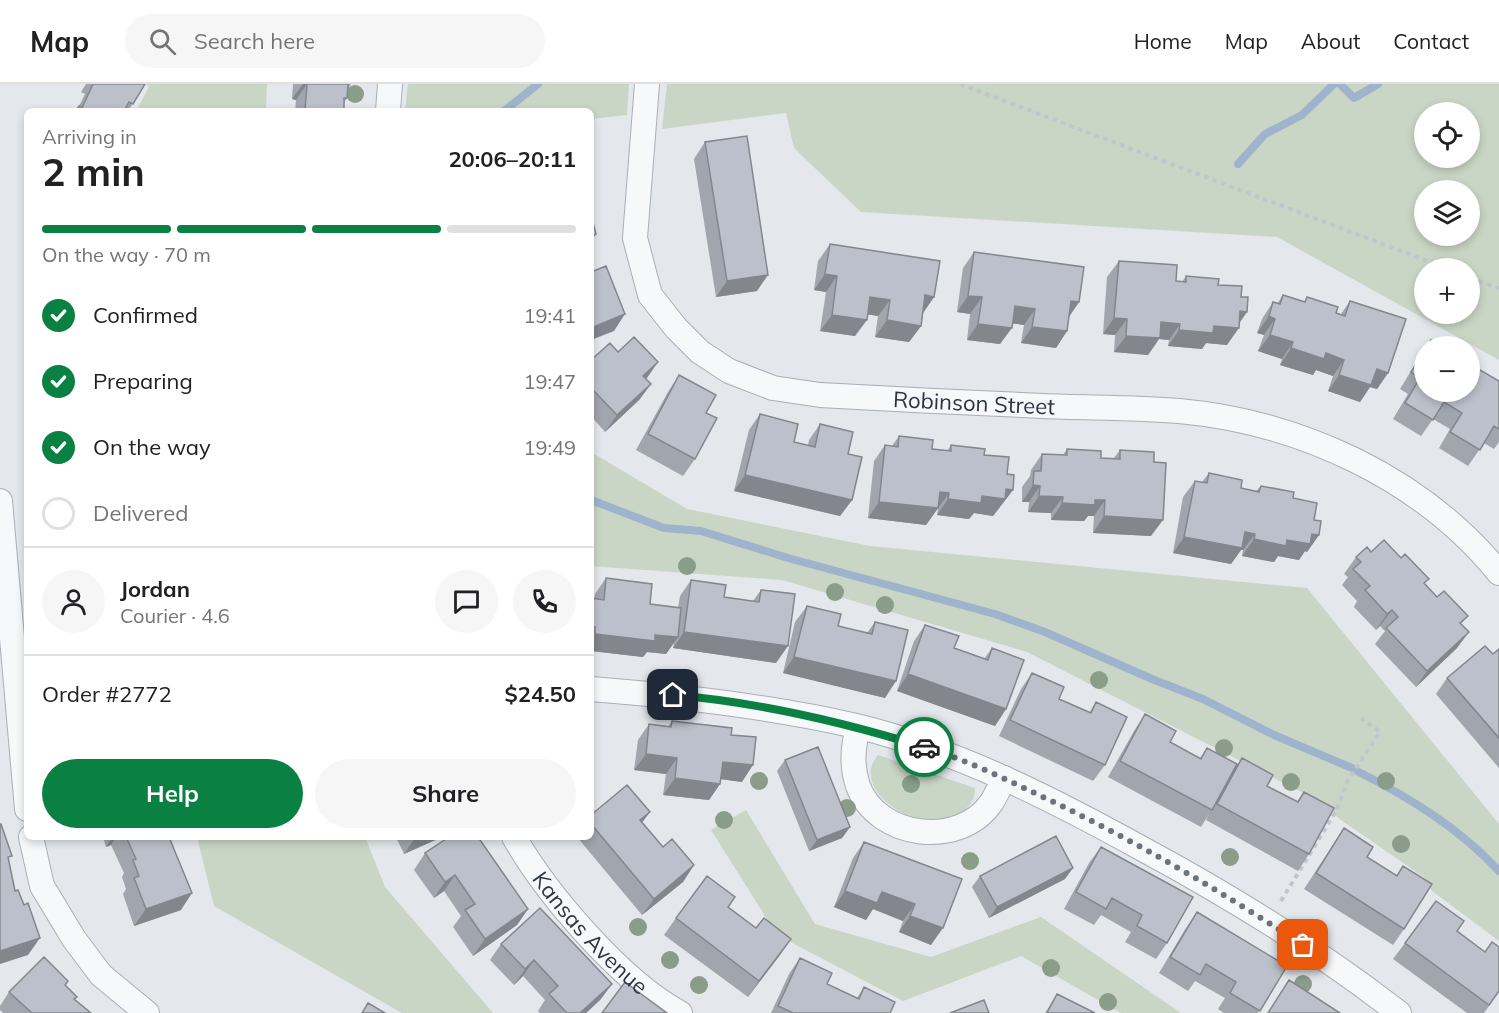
<!DOCTYPE html>
<html lang="en">
<head>
<meta charset="utf-8">
<style>
  :root { --surface:#fff; --page:#f6f6f6; --text:#202124; --muted:#757577; --line:#e0e0e0; --accent:#0b8043 }
  body { margin:0; font-family:Mulish,sans-serif; background:var(--page); color:var(--text); height:100vh; display:flex; flex-direction:column; font-size:22px; white-space:nowrap }
  * { box-sizing:border-box; margin:0 }
  p { font-size:20px; color:var(--muted) }
  .icon { flex:none; width:33px; height:33px; fill:none; stroke:currentColor; stroke-width:2; stroke-linecap:round; stroke-linejoin:round }
  .map { position:relative; flex:1; overflow:hidden }
  .panel { position:absolute; left:24px; top:24px; width:570px; height:732px; display:flex; flex-direction:column; background:var(--surface); border-radius:9px; box-shadow:0 3px 9px #0003 }
  .panel>* { flex:none }
  .controls { position:absolute; left:1414px; top:18px; display:grid; gap:12px }
  .controls a { display:grid; place-items:center; width:66px; height:66px; border-radius:50%; background:var(--surface); box-shadow:0 3px 9px #0003; font-size:30px }
  .pin { position:absolute; display:grid; place-items:center; width:51px; height:51px; color:#fff; margin:-26px; border-radius:12px; box-shadow:0 3px 9px #0006 }
  .courier { position:absolute; display:grid; place-items:center; width:60px; height:60px; margin:-30px; border:4px solid #0b8043; border-radius:50%; background:#fff; color:#222; box-shadow:0 2px 8px #0007 }
  .head em { font-style:normal; font-weight:700 }
  .head div { display:flex; flex-direction:column-reverse }
  .head { display:flex; align-items:center; justify-content:space-between; height:102px; padding:0 18px }
  h1 { font-size:39px; font-weight:700; line-height:45px }
  .bar { display:grid; grid-template-columns:repeat(4,1fr); gap:9px 6px; align-content:center; height:72px; padding:0 18px }
  .bar i { height:8px; border-radius:4px; background:var(--line) }
  .bar .selected { background:var(--accent) }
  .bar p { grid-column:span 4 }
  .line { display:flex; align-items:center; gap:15px; padding:0 18px; border-top:2px solid var(--line) }
  .line div { flex:1 }
  .round { display:grid; place-items:center; flex:none; width:63px; height:63px; border-radius:32px; background:var(--page) }
  ol { padding:0 18px; list-style:none }
  li { display:flex; align-items:center; gap:18px; height:66px }
  li p { margin-inline-start:auto }
  li .icon { padding:6px; border-radius:50%; background:var(--accent); color:#fff; stroke-width:4 }
  li:last-child { color:var(--muted) }
  li i { width:33px; height:33px; border:3px solid var(--line); border-radius:50% }
  .button { display:flex; gap:12px; margin-top:auto; padding:12px 18px }
  .button a { flex:1; height:69px; border-radius:36px; background:var(--accent); color:#fff; font-size:24px; font-weight:700; line-height:69px; text-align:center }
  .button a+a { background:var(--page); color:var(--text) }
  header { display:flex; align-items:center; gap:36px; box-sizing:border-box; height:84px; padding:0 30px; background:var(--surface); border-bottom:2px solid var(--line) }
  header strong { font-size:28px }
  nav { display:flex; gap:33px; margin-inline-start:auto; font-size:21px }
  .search { width:420px; height:54px; background:var(--page); display:flex; align-items:center; gap:15px; box-sizing:border-box; padding:0 21px; border-radius:33px; color:var(--muted); font-size:22px }
  .map>svg:first-child { display:block }
  .green { fill:#c9d6c5; fill-rule:evenodd }
  .lines { fill:none; stroke-linecap:round; stroke-linejoin:round }
  .stream { stroke:#9fb4cc; stroke-width:8 }
  .street-casing { stroke:#a9aeb7; stroke-width:26 }
  .path { stroke:#c2c5cb; stroke-width:4; stroke-dasharray:4.5 4.5; stroke-linecap:butt }
  .street { stroke:#f7f8fa; stroke-width:24 }
  .tree { fill:#899d89 }
  .wall { fill:#a1a5ae }
  .shaded-wall { fill:#83868d }
  .building { fill:#bbc0ca; stroke:#83868d; stroke-width:1.5 }
  .done { stroke:#6c737f; stroke-width:6; stroke-dasharray:0 10.8 }
  .route { stroke:#0b8043; stroke-width:8 }
  .labels { text-anchor:middle; stroke-width:4.5; stroke-linejoin:round; paint-order:stroke }
  .street-label { font-size:22px; fill:#2b3445; stroke:#f4f6f9 }
</style>
</head>
<body>
<header>
<strong>Map</strong>
<div class="search"><svg class="icon" aria-label="search" viewBox="0 0 24 24"><circle cx="10" cy="10" r="6"/><path d="M15 15l6 6"/></svg>Search here</div>
<nav><a>Home</a><a>Map</a><a>About</a><a>Contact</a></nav>
</header>
<div class="map">
<svg width="1499" height="929" viewBox="0 0 1499 929">
  <rect width="100%" height="100%" fill="#e4e7ec"/>
  <path class="green" d="M146,0H267L266,27H136L149,3Z
    M408,0H629L627,31L591,35V27H405Z
    M667,0H1499V276L1277,153L861,128L794,64L786,29L662,45ZM1425,28H1470V74H1425ZM1425,106H1470V152H1425ZM1425,184H1470V230H1425Z
    M591,368L687,425L870,462L1307,504L1499,740V857L1432,807L1425,794L1341,736L1319,717L1027,568L782,496L591,482Z
    M878,671L975,704C975,713 972,719 966,725C932,761 845,709 878,671Z
    M746,726L815,840L931,873L1041,833L1181,929H1121L1021,872L903,917L777,851L711,746Z
    M197,753H365L385,803L493,929H402L214,822Z"/>
  <g class="lines">
    <path class="stream" d="M1340,0L1354,14L1378,0
      M504,27L538,0
      M1238,80L1265,50L1302,31L1334,0
      M591,416L664,444L701,447L788,474L995,530L1045,548L1152,595L1203,615L1274,651L1352,684
      M1357,687C1410,714 1458,743 1499,787"/>
    <g class="street-casing">
      <g id="street">
        <path id="s1" d="M647,0L635,154L650,211L676,244L700,268L729,287L773,304L820,311C894,315 969,319 1043,322C1088,324 1134,323 1179,327C1300,338 1422,394 1499,489"/>
        <path d="M388,27L390,0"/>
        <path d="M0,417L27,725"/>
        <path d="M591,605C680,612 769,622 856,642C956,666 1050,714 1139,763C1230,812 1318,866 1399,929"/>
        <path d="M858,643C853,663 851,681 858,702C877,754 959,765 991,719C996,712 1000,702 1004,694"/>
        <path d="M31,753L42,802L74,855L101,891L147,929"/>
        <path id="s2" d="M514,753C547,811 622,898 680,929"/>
      </g>
    </g>
    <path class="path" d="M960,0L1446,184
      M1470,194L1499,204
      M1281,817L1336,727L1348,696L1380,648L1361,634"/>
    <use href="#street" class="street"/>
  </g>
  <g class="tree">
    <circle cx="355" cy="10" r="9"/>
    <circle cx="687" cy="482" r="9"/>
    <circle cx="835" cy="508" r="9"/>
    <circle cx="885" cy="521" r="9"/>
    <circle cx="1099" cy="596" r="9"/>
    <circle cx="1224" cy="664" r="9"/>
    <circle cx="759" cy="697" r="9"/>
    <circle cx="1386" cy="697" r="9"/>
    <circle cx="1291" cy="698" r="9"/>
    <circle cx="911" cy="700" r="9"/>
    <circle cx="847" cy="724" r="9"/>
    <circle cx="724" cy="736" r="9"/>
    <circle cx="1401" cy="760" r="9"/>
    <circle cx="1230" cy="773" r="9"/>
    <circle cx="970" cy="777" r="9"/>
    <circle cx="638" cy="843" r="9"/>
    <circle cx="670" cy="876" r="9"/>
    <circle cx="1051" cy="884" r="9"/>
    <circle cx="1303" cy="900" r="9"/>
    <circle cx="699" cy="901" r="9"/>
    <circle cx="1108" cy="918" r="9"/>
  </g>
  <path class="wall" d="M86,0H145L128,27H76L79,22L85,10L81,8Z
    M293,0H351L348,5L347,14L344,19V27H295L296,16L292,15Z
    M705,58L757,207L716,213L694,75Z
    M830,160L934,213L923,229L921,242L909,258L875,253L878,232L867,230L855,252L820,247L826,208L814,206L818,177Z
    M974,168L1079,218L1069,233L1067,247L1056,264L1021,259L1024,241L1012,239L1000,260L967,256L970,230L957,228L963,184Z
    M1119,177L1176,197L1182,198L1186,192L1218,201L1239,239L1227,261L1206,259L1202,265L1168,262L1169,256L1159,255L1148,271L1114,268L1115,251L1103,250L1107,193Z
    M1283,211L1304,218L1307,213L1336,229L1341,230L1350,217L1388,289L1377,305L1370,303L1360,318L1328,307L1333,292L1316,286L1313,291L1280,281L1282,275L1258,267L1264,251L1257,249L1262,235L1273,218L1277,220Z
    M1425,264V308L1499,297V358L1494,365L1484,359L1468,382L1439,364L1450,345L1433,335L1421,352L1393,335L1408,310L1400,305Z
    M618,268L651,300L639,316L605,348L591,332V276Z
    M679,291L706,329L695,375L683,392L636,366L668,308Z
    M760,330L794,358L808,361L809,356L820,340L848,370L852,416L840,432L734,407L749,346Z
    M899,352L932,365L947,367L951,361L984,371L1007,390L1013,406L993,432L974,429L969,435L937,431L938,425H937L926,441L868,434L874,377L885,361L892,362Z
    M1067,365L1101,374H1114L1120,366L1151,452L1093,449L1094,432H1088L1084,437L1051,436V429L1028,428L1029,418H1022V403L1030,392L1031,386L1042,370L1063,371Z
    M1209,389L1241,404L1256,407L1261,402L1293,414L1314,436L1319,451L1307,468L1305,467L1299,476L1278,472L1274,478L1242,472L1243,466H1241L1231,480L1173,469L1183,413L1195,397L1202,398Z
    M1371,468L1425,500L1437,513L1468,532L1461,540L1457,564L1416,603L1375,560L1385,547L1380,542L1376,546L1354,523L1357,517L1342,501L1348,493L1344,490L1356,473Z
    M606,494L650,520L678,524L680,512L691,496L724,513L753,517L761,506L776,579L673,564L674,559L666,570L647,568L643,573L591,567V515H594L595,510Z
    M807,522L838,542L867,549L875,538L885,614L783,589L795,538Z
    M925,541L954,564L984,575L992,564L1006,625L995,642L897,607L914,557Z
    M1499,565V684L1436,610L1447,594L1493,570Z
    M1032,589L1059,615L1089,629L1096,618L1105,681L1093,697L999,652L1021,605Z
    M1145,630L1170,658L1200,674L1207,664L1234,686L1242,674L1267,702L1297,718L1304,708L1309,770L1298,787L1206,736L1209,730L1201,743L1108,693L1134,647Z
    M672,637L731,651L742,698L721,695L720,700L709,716L663,711L666,690L634,686L638,656L649,640L668,642Z
    M785,676L850,743L842,754L809,767L777,687Z
    M650,728L642,738L663,763L694,781L683,798L642,831L577,753H591V731Z
    M1344,744L1367,773L1396,792L1403,782L1404,845L1393,861L1304,805Z
    M103,753H169L181,826L134,842L123,810L126,805L122,793L124,789L111,761L106,763Z
    M396,753H442L404,770Z
    M864,758L962,795L931,861L899,848L903,837L873,825L866,836L834,823L853,774Z
    M1101,763L1167,859L1156,875L1125,858L1131,848L1101,831L1094,841L1064,825L1089,779Z
    M425,769L528,825L517,841L473,872L453,843L461,832L444,807L434,814L414,786Z
    M980,792L1065,795L989,834L972,803Z
    M728,823L756,844L791,855L748,913L664,851L676,834Z
    M1197,828L1287,882L1258,929H1224L1218,925L1225,914L1195,897L1188,907L1159,889L1186,844Z
    M1457,848L1499,908L1484,929H1467L1393,875L1405,859Z
    M501,860L612,900L600,916L586,929H540L538,927L545,916L523,892L514,901L490,876Z
    M800,874L827,900L857,914L864,903L890,929H771L789,890Z
    M68,897L65,901L77,913L75,916L91,929H3L0,926V922L9,908Z
    M1057,910L1095,929H1045Z"/>
  <path class="shaded-wall" d="M303,0H307L296,16L292,15Z
    M596,150L591,158V152Z
    M825,190L837,192L826,208L814,206Z
    M768,191L757,207L716,213L727,197Z
    M925,211L934,213L923,229Z
    M968,212L982,213L970,230L957,228Z
    M870,213L890,216L878,232L859,229Z
    M1071,217L1079,218L1068,234Z
    M1015,222L1035,225L1024,241L1003,238Z
    M1240,227L1247,228L1236,244H1239L1227,261L1206,259L1202,265L1168,262L1179,246L1214,242Z
    M625,230L614,247L591,256V244Z
    M832,231L867,236L855,252L820,247Z
    M1269,232L1275,235L1264,251L1257,249Z
    M1114,234L1127,235L1115,251L1103,250Z
    M887,236L921,242L909,258L875,253Z
    M1161,238L1180,240L1169,256L1159,255L1148,271L1114,268L1126,252Z
    M978,240L1012,244L1000,260L967,256Z
    M1032,243L1067,247L1056,264L1021,259Z
    M1270,251L1293,258L1282,275L1258,267Z
    M1291,264L1326,269L1344,276L1333,292L1316,286L1313,291L1280,281Z
    M658,278L647,294L632,308L643,292Z
    M1377,285L1388,289L1377,305L1370,303L1360,318L1328,307L1339,291Z
    M651,300L639,316L605,348L617,331Z
    M745,391L852,416L840,432L734,407Z
    M1033,401L1040,402L1029,418H1022Z
    M1006,405L1013,406L993,432L974,429L969,435L937,431L948,415L982,412Z
    M940,408L949,409L926,441L868,434L879,418Z
    M1039,412L1063,413L1051,429L1028,428Z
    M1095,416H1105L1094,432H1088L1084,437L1051,436L1062,419Z
    M1104,432L1163,436L1151,452L1093,449Z
    M1245,448L1255,450L1243,466H1241L1231,480L1173,469L1184,453Z
    M1312,450L1319,451L1307,468L1305,467L1299,476L1278,472L1274,478L1242,472L1254,455L1287,456Z
    M1392,526L1380,542L1376,546L1387,530Z
    M591,543H595L591,549Z
    M684,548L788,562L776,579L673,564Z
    M1469,548L1457,564L1416,603L1427,587Z
    M595,550L655,551L678,553L666,570L647,568L643,573L591,567V555Z
    M794,573L896,597L885,614L783,589Z
    M908,590L1006,625L995,642L897,607Z
    M646,670L677,674L666,690L634,686Z
    M723,678L753,681L742,698L712,694Z
    M675,694L720,700L709,716L663,711Z
    M650,728L638,744L640,736Z
    M850,743L842,754L809,767L817,756Z
    M113,753H116L111,761L106,763Z
    M417,753H442L404,770L415,754Z
    M694,781L683,798L642,831L654,815Z
    M1073,784L1065,795L989,834L997,823Z
    M455,791L444,807L434,814L445,798Z
    M845,807L882,808L915,820L903,837L873,825L866,836L834,823Z
    M192,809L181,826L134,842L146,825Z
    M528,825L517,841L473,872L485,855Z
    M910,832L943,844L931,861L899,848Z
    M40,854L28,871L0,880V867Z
    M791,855L780,871L748,913L759,897Z
    M534,876L523,892L514,901L525,885Z
    M612,900L600,916L586,929H580Z"/>
  <path class="building" d="M93,0H145L133,20L129,18L124,27H76L79,22L82,24Z
    M307,0H348L347,14H344V27H305Z
    M747,52L768,191L727,197L705,58Z
    M591,131L596,150L591,152Z
    M830,160L940,177L934,213L925,211L921,242L887,236L890,216L870,213L867,236L832,231L837,192L825,190Z
    M974,168L1084,183L1079,218L1071,217L1067,247L1032,243L1035,225L1015,222L1012,244L978,240L982,213L968,212Z
    M1119,177L1177,181L1176,197L1186,198V192L1219,195L1218,201L1242,202L1241,213H1248L1247,228L1240,227L1239,244L1214,242L1213,249L1179,246L1180,240L1161,238L1160,254L1126,252L1127,235L1114,234Z
    M606,182L625,230L591,244V188Z
    M1283,211L1305,218L1307,213L1338,223L1336,229L1345,232L1350,217L1406,235L1388,289L1377,285L1371,301L1339,291L1344,276L1326,269L1324,275L1291,264L1293,258L1270,251L1275,235L1269,232L1273,218L1280,220Z
    M634,253L658,278L643,292L651,300L617,331L591,304V276L610,259L618,268Z
    M1431,256L1442,262H1427Z
    M1425,266V308H1470V280L1499,297V345L1494,342L1480,366L1450,348L1462,329L1444,318L1433,336L1405,319L1420,294L1411,288Z
    M679,291L716,311L706,329L717,334L695,375L648,350Z
    M760,330L798,340L794,358L815,363L820,340L853,348L848,370L862,373L852,416L745,391Z
    M899,352L933,356L932,365L951,367V361L985,365L984,371L1009,373L1007,390L1014,391L1013,406L1006,405L1005,415L982,412L981,419L948,415L949,409L940,408L938,424L879,418L885,361L898,363Z
    M1067,365L1101,367V374L1120,375V366L1154,368V378L1166,379L1163,436L1104,432L1105,416H1095V421L1062,419L1063,413L1039,412L1040,402L1033,401L1034,387H1041L1042,370L1067,371Z
    M1209,389L1242,396L1241,404L1259,408L1261,402L1294,408L1293,414L1317,419L1314,436L1321,437L1319,451L1312,450L1310,460L1287,456L1286,462L1254,455L1255,450L1245,448L1242,464L1184,453L1195,397L1207,399Z
    M1384,456L1401,474L1405,470L1429,495L1424,499L1437,513L1444,507L1468,532L1460,539L1469,548L1427,587L1386,544L1398,533L1392,526L1387,530L1365,506L1370,502L1353,485L1361,478L1356,473L1367,463L1371,468Z
    M606,494L652,500L650,520L681,524L678,553L655,551V557L595,550V543H591V514L604,516Z
    M691,496L726,501L724,513L759,518L761,506L795,510L788,562L684,548Z
    M807,522L841,530L838,542L872,550L875,538L908,546L896,597L794,573Z
    M925,541L959,552L954,564L988,576L992,564L1024,576L1006,625L908,590Z
    M1485,562L1493,570L1499,565V654L1447,594Z
    M1032,589L1064,603L1059,615L1091,629L1096,618L1127,633L1105,681L1010,636Z
    M1145,630L1176,647L1170,658L1201,675L1207,664L1237,680L1212,726L1120,677Z
    M672,637L732,644L731,651L756,653L753,681L723,678L720,700L675,694L677,674L646,670L649,640L671,643Z
    M818,663L850,743L817,756L785,676Z
    M1242,674L1273,691L1267,702L1298,718L1304,708L1334,724L1309,770L1217,720Z
    M627,701L650,728L640,736L663,763L672,755L694,781L654,815L591,740V731Z
    M0,740H1L12,772L8,773L15,807L18,806L24,821L28,819L40,854L0,867Z
    M1344,744L1373,763L1367,773L1397,792L1403,782L1432,800L1404,845L1316,789Z
    M1056,752L1073,784L997,823L980,792Z
    M126,753H169L192,809L146,825L134,794L139,792L133,776L136,775Z
    M449,753H478L528,825L485,855L465,826L475,820L455,791L445,798L425,769Z
    M864,758L962,795L943,844L910,832L915,820L882,808L877,819L845,807Z
    M1101,763L1193,813L1167,859L1137,842L1142,831L1112,814L1106,825L1076,808Z
    M707,792L735,813L728,823L756,844L764,834L791,855L759,897L676,834Z
    M1436,817L1464,837L1457,847L1485,868L1492,858L1499,863V907L1489,921L1405,859Z
    M540,824L612,900L580,929H567L549,910L558,902L534,876L525,885L501,860Z
    M1197,828L1287,882L1260,927L1230,909L1236,898L1206,880L1200,891L1170,873Z
    M44,873L68,897L65,901L77,913L74,915L91,929H32L9,908Z
    M800,874L832,889L827,900L859,915L864,903L895,918L890,929H793L778,922Z
    M1289,896L1340,929H1268Z
    M625,898L667,929H602Z
    M1057,910L1095,929H1047Z
    M984,916L989,929H950Z
    M368,919L385,929H362Z"/>
  <g class="lines">
    <path class="done" d="M924,663C964,675 1003,694 1041,712C1132,755 1219,806 1303,861"/>
    <path class="route" d="M673,611C757,618 843,638 924,663"/>
  </g>
  <g class="labels">
    <g class="street-label">
      <text dy="8" stroke="none"><textPath href="#s1" startOffset="573">Robinson Street</textPath></text>
      <text dy="8" stroke="none"><textPath href="#s2" startOffset="123">Kansas Avenue</textPath></text>
    </g>
  </g>
</svg>
<div class="controls">
<a><svg class="icon" aria-label="locate" viewBox="0 0 24 24"><circle cx="12" cy="12" r="6"/><path d="M12 2v4M12 18v4M2 12h4M18 12h4"/></svg></a>
<a><svg class="icon" aria-label="layers" viewBox="0 0 24 24"><path d="M12 4l9 5-9 5-9-5zM3 14l9 5 9-5"/></svg></a>
<a>+</a>
<a>−</a>
</div>
<div class="pin" style="left:1303px;top:861px;background:#ea580c"><svg class="icon" aria-label="bag" viewBox="0 0 24 24"><path d="M5 8h14l-1 12H6zM9 8a3 3 0 0 1 6 0"/></svg></div>
<div class="pin" style="left:673px;top:611px;background:#1f2937"><svg class="icon" aria-label="home" viewBox="0 0 24 24"><path d="M3 11l9-7 9 7M6 9v11h12V9"/></svg></div>
<div class="courier" style="left:924px;top:663px"><svg class="icon" aria-label="car" viewBox="0 0 24 24"><path d="M5 17H2v-5l4-1 3-4h7l3 4 3 1v5h-3M9 17h6M6 11h13"/><circle cx="7" cy="17" r="2"/><circle cx="17" cy="17" r="2"/></svg></div>
<section class="panel">
<div class="head"><div><h1>2 min</h1><p>Arriving in</p></div><em>20:06–20:11</em></div>
<div class="bar"><i class="selected"></i><i class="selected"></i><i class="selected"></i><i></i><p>On the way · 70 m</p></div>
<ol>
<li><svg class="icon" aria-label="check" viewBox="0 0 24 24"><path d="M5 12l5 5 9-10"/></svg>Confirmed<p>19:41</p></li>
<li><svg class="icon" aria-label="check" viewBox="0 0 24 24"><path d="M5 12l5 5 9-10"/></svg>Preparing<p>19:47</p></li>
<li><svg class="icon" aria-label="check" viewBox="0 0 24 24"><path d="M5 12l5 5 9-10"/></svg>On the way<p>19:49</p></li>
<li><i></i>Delivered</li>
</ol>
<div class="line" style="height:108px"><a class="round"><svg class="icon" aria-label="person" viewBox="0 0 24 24"><circle cx="12" cy="8" r="4"/><path d="M4 21q1-7 8-7t8 7"/></svg></a><div><b>Jordan</b><p>Courier · 4.6</p></div><a class="round"><svg class="icon" aria-label="chat" viewBox="0 0 24 24"><path d="M4 5h16v11H9l-5 4z"/></svg></a><a class="round"><svg class="icon" aria-label="phone" viewBox="0 0 24 24"><path d="M5 4h4l2 5-3 2q2 4 5 5l2-3 5 2v4C11 20 4 13 5 4z"/></svg></a></div>
<div class="line" style="height:78px"><div>Order #2772</div><b>$24.50</b></div>
<div class="button"><a>Help</a><a>Share</a></div>
</section>
</div>
</body>
</html>
